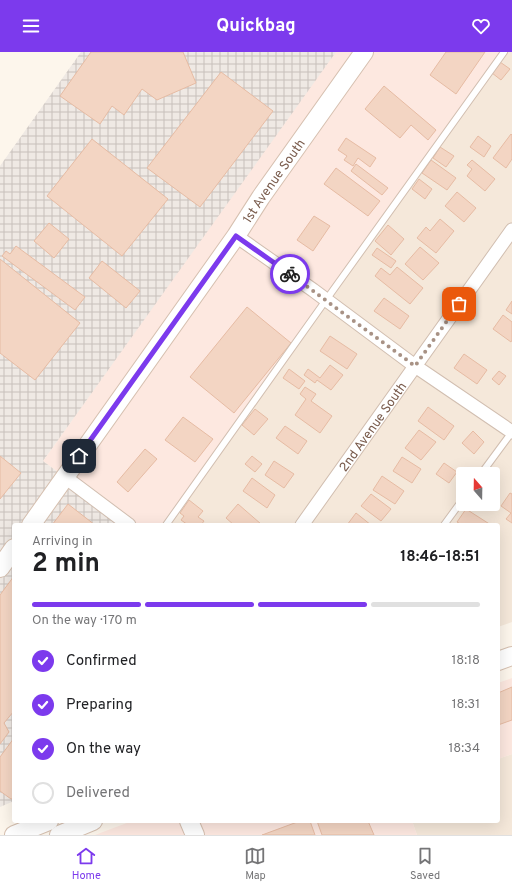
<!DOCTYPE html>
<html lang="en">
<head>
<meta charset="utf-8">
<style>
  :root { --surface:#fff; --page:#f6f6f6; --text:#202124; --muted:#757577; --line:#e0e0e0; --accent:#7c3aed }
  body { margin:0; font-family:Overpass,sans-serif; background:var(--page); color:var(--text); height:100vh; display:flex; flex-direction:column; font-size:15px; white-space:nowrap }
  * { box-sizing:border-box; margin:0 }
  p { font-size:13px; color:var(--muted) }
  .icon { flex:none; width:22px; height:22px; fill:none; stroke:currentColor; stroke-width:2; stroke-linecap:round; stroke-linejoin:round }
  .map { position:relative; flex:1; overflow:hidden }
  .side { position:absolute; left:12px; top:471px; width:488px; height:300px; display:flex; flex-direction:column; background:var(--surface); border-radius:4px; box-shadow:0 4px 16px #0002 }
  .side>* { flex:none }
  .needle { width:26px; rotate:340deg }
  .buttons { position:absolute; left:456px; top:415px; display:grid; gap:8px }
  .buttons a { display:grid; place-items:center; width:44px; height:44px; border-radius:4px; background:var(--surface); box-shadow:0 4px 16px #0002; font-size:20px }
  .pin { position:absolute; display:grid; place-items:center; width:34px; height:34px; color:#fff; margin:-17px; border-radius:8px; box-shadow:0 2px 6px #0006 }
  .courier { position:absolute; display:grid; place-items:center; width:40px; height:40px; margin:-20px; border:3px solid #7c3aed; border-radius:50%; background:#fff; color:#222; box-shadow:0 1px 5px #0007 }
  .overview em { font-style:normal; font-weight:700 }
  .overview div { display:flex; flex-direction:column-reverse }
  .overview { display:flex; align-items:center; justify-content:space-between; height:68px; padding:0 20px }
  h1 { font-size:26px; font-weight:700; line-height:30px }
  .bar { display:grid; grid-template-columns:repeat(4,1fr); gap:6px 4px; align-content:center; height:48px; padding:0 20px }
  .bar i { height:5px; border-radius:3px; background:var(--line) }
  .bar .active { background:var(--accent) }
  .bar p { grid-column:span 4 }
  ol { padding:0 20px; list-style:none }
  li { display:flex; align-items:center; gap:12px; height:44px }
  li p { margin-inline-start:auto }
  li .icon { padding:4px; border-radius:50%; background:var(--accent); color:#fff; stroke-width:4 }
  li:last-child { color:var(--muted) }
  li i { width:22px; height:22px; border:2px solid var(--line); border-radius:50% }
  header { display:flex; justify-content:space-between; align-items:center; height:52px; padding:0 20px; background:var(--accent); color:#fff; font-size:18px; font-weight:700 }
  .menu { display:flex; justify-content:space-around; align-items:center; height:56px; border-top:1px solid var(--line); background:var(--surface); font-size:11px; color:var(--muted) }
  .menu a { display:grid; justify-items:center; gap:2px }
  .menu .active { color:var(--accent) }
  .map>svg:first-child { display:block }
  .residential { fill:#f5e8da; fill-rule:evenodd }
  .commercial { fill:#fde8e0 }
  .industrial { fill:url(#industrial-grid) }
  .building { fill:#f3d5c3; stroke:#e6bba3 }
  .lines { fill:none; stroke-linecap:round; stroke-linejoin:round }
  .lane-casing { stroke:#d1beb0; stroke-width:8 }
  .street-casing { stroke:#d1beb0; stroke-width:15 }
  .secondary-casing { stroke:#d6c0b0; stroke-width:20 }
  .lane { stroke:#fff; stroke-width:6 }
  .street { stroke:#fff; stroke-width:13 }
  .secondary { stroke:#fff; stroke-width:18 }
  .done { stroke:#a89285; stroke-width:4; stroke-dasharray:0 7.2 }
  .route { stroke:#7c3aed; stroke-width:5 }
  .labels { text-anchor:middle; stroke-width:3; stroke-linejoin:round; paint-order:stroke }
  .street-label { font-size:13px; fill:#7a5c4d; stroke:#fffaf3 }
</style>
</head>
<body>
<header><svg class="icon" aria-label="menu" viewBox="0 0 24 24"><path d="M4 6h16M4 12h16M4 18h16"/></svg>Quickbag<svg class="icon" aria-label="heart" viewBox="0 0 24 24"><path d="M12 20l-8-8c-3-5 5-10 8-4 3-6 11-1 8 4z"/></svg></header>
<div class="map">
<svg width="512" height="783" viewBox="0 0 512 783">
  <defs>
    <pattern id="industrial-grid" width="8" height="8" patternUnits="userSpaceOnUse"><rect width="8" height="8" fill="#efe9e4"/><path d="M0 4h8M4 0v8" fill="none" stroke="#c7c0bb"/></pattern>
  </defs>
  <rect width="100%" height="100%" fill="#fdf6ec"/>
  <path class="residential" d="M504,0H512V570L498,575V473H166ZM463,422H493V452H463Z
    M512,702V783H417L412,769H498V707Z"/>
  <path class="commercial" d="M334,0H504L166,473H129L43,409Z
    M512,626V702L498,707V631Z
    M132,769H412L417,783H95Z"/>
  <path class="industrial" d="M81,0H336L43,409L129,473H14V749L0,755V114Z"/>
  <path class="building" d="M91,0H183L196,31L157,48L142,37L124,63L112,54L100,72L60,44Z
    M446,0H485L456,42L430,23Z
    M500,10L510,17L501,28L492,21Z
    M221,20L273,59L200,155L147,116Z
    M384,34L436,78L428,88L411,73L400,86L365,57Z
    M511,82L512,83V107L506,116L493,106Z
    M478,84L491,94L484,105L470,95Z
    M346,86L376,106L370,115L358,106L353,114L344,108L347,104L338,98Z
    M92,87L168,147L122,204L47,144Z
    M440,95L454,104L446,115L433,106Z
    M431,108L456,126L447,138L422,121Z
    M472,108L495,127L485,139L467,124L472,117L467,113Z
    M356,112L388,136L382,143L351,119Z
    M336,116L380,149L368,164L324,132Z
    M419,127L432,137L425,147L412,137Z
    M457,140L476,156L464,170L445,154Z
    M314,164L330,174L313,199L297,188Z
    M440,167L454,179L436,201L417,186L426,175L430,179Z
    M49,171L69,187L54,206L34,189Z
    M388,173L404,187L391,203L375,189Z
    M16,194L85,245L75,258L2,204L6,199L10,202Z
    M420,195L439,211L423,228L405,212Z
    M377,196L396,209L391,216L372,203Z
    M0,207L80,271L35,328L0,301Z
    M102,209L140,239L126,256L89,226Z
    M397,215L423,236L410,252L375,224L381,216L390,223Z
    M384,246L409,264L400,277L374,259Z
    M512,249V262L506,258Z
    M247,255L291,291L234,361L190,325Z
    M503,263L512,270V288L511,290L493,277Z
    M330,284L357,302L347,317L320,299Z
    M464,302L487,318L477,332L454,316Z
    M330,313L343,323L331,338L317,328L315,331L304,323L308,317L320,326Z
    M289,317L305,329L299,337L283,326Z
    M499,319L506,324L499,333L492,327Z
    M305,335L316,342L311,349L332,364L320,381L295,363L306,347L300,342Z
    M428,355L454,374L444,388L418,369Z
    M255,357L268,367L254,383L242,373Z
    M183,365L213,387L195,410L165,388Z
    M285,374L307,389L298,402L276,386Z
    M419,378L436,390L421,408L405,396Z
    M473,379L484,390L474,402L462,391Z
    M145,397L157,407L128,440L117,430Z
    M0,404L21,421L0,447Z
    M252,404L262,412L255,420L245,412Z
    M402,405L421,417L412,431L393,419Z
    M274,409L294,422L284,436L265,423Z
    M444,411L457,420L449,431L436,422Z
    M382,424L404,439L395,452L373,438Z
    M252,426L275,443L267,456L243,439Z
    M510,441L512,442V471L506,467L511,461L501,454Z
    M371,442L391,457L381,469L361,454Z
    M189,448L203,459L198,465L204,469L201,473H188L181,468L184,464L180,461Z
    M68,452L95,473H52Z
    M238,452L261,472V473H234L226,466Z
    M466,457L491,473H462L457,470Z
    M356,461L371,473H347Z
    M14,524V659L4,671L9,680L0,692V543Z
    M512,635V668L498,673V641Z
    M14,686V746L11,747L0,739V705Z
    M300,769H310L315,783H262Z
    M317,769H368L374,783H322Z"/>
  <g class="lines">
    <g class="lane-casing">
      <path id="lane" d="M481,422L512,380
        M166,473L326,248L504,0
        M444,473L463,447"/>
    </g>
    <g class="street-casing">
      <g id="street">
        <path d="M236,184L313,238L415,314L512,380"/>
        <path d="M65,425L129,473"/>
        <path id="s1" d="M302,473L512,178"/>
      </g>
    </g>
    <g class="secondary-casing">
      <g id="secondary">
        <path id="s2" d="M31,473L236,184L261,145L364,0"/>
        <path d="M0,516L14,496"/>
        <path d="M498,609L512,604"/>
        <path d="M189,769L195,783"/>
        <path d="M14,783L49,769"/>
        <path d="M59,783L93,769"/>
      </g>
    </g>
    <use href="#lane" class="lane"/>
    <use href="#street" class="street"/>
    <use href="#secondary" class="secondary"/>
  </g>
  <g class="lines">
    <path class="done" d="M290,222L415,314L459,252"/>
    <path class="route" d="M79,404L236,184L290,222"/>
  </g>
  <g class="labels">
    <g class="street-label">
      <text dy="5" stroke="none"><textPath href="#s2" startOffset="421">1st Avenue South</textPath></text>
      <text dy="5" stroke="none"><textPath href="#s1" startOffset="121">2nd Avenue South</textPath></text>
    </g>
  </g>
</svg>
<div class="buttons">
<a><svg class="needle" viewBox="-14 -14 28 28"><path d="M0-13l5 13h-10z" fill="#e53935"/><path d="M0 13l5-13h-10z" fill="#757577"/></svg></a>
</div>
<div class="pin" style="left:459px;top:252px;background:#ea580c"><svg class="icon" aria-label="bag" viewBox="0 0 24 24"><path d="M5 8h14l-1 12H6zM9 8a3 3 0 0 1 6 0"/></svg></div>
<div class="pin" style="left:79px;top:404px;background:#1f2937"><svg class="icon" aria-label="home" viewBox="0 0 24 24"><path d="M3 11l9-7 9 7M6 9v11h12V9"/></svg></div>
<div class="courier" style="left:290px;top:222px"><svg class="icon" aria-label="bike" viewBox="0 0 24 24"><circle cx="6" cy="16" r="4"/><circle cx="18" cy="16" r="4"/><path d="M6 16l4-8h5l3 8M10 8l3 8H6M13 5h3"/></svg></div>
<section class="side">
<div class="overview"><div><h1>2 min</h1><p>Arriving in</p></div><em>18:46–18:51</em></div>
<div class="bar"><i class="active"></i><i class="active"></i><i class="active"></i><i></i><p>On the way · 170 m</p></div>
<ol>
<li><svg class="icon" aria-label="check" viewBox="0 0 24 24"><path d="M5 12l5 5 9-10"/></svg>Confirmed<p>18:18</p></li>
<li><svg class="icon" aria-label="check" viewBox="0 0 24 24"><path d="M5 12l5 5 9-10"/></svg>Preparing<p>18:31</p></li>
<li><svg class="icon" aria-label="check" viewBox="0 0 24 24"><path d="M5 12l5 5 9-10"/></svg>On the way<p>18:34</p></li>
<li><i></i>Delivered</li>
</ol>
</section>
</div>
<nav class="menu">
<a class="active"><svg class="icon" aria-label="home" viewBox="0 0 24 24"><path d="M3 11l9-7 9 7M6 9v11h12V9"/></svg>Home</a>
<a><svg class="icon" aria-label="map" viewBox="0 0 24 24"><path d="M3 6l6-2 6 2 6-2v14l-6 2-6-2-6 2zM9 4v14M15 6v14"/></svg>Map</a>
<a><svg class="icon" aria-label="saved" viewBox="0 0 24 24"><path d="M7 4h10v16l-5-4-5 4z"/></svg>Saved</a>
</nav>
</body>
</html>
